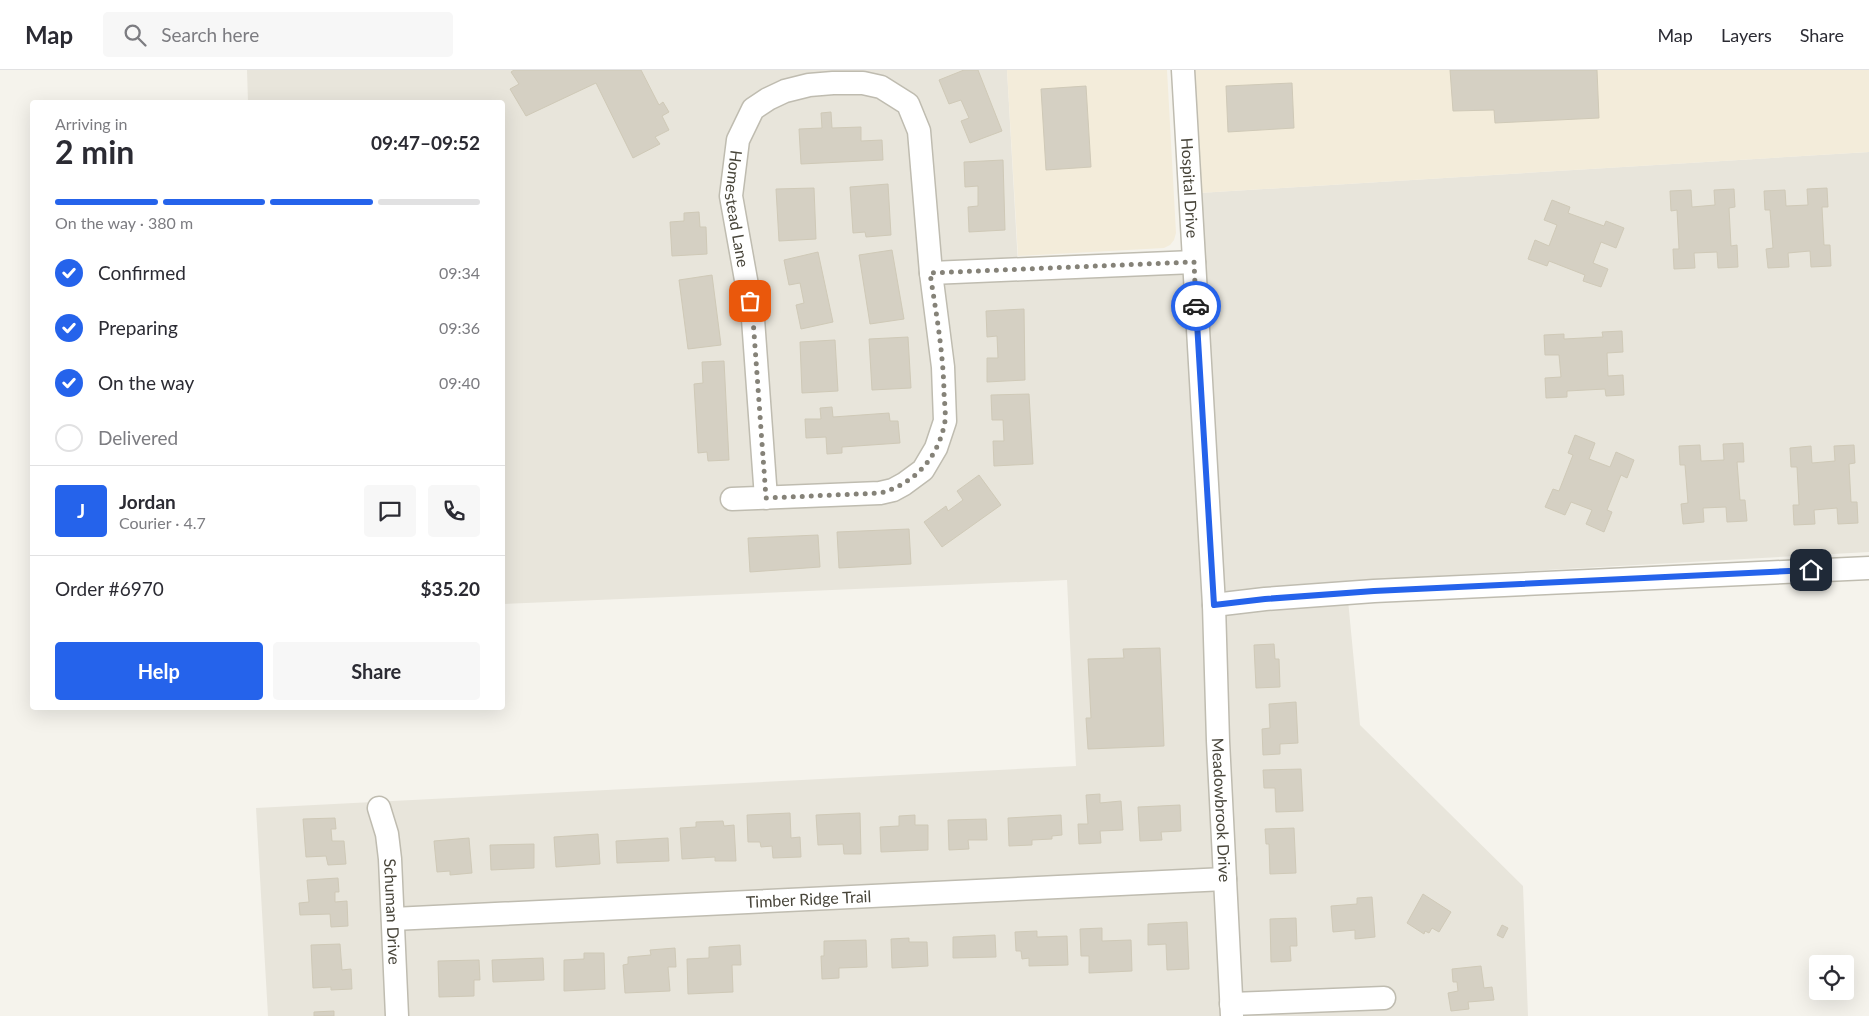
<!DOCTYPE html>
<html lang="en">
<head>
<meta charset="utf-8">
<style>
  :root { --surface:#fff; --page:#f7f7f7; --text:#2b2b33; --muted:#7c7c81; --line:#e1e1e2; --accent:#2563eb }
  body { margin:0; font-family:Lato,sans-serif; background:var(--page); color:var(--text); height:100vh; display:flex; flex-direction:column; font-size:19px; white-space:nowrap }
  * { box-sizing:border-box; margin:0 }
  p { font-size:16px; color:var(--muted) }
  .icon { flex:none; width:28px; height:28px; fill:none; stroke:currentColor; stroke-width:2; stroke-linecap:round; stroke-linejoin:round }
  .map { position:relative; flex:1; overflow:hidden }
  .details { position:absolute; left:30px; top:30px; width:475px; height:610px; display:flex; flex-direction:column; background:var(--surface); border-radius:5px; box-shadow:0 5px 20px #0002 }
  .details>* { flex:none }
  .fabs { position:absolute; left:1809px; top:885px; display:grid; gap:10px }
  .fabs a { display:grid; place-items:center; width:45px; height:45px; border-radius:5px; background:var(--surface); box-shadow:0 5px 20px #0002; font-size:25px }
  .pin { position:absolute; display:grid; place-items:center; width:42px; height:42px; color:#fff; margin:-21px; border-radius:10px; box-shadow:0 2px 8px #0006 }
  .courier { position:absolute; display:grid; place-items:center; width:50px; height:50px; margin:-25px; border:4px solid #2563eb; border-radius:50%; background:#fff; color:#222; box-shadow:0 1px 6px #0007 }
  .headline em { font-style:normal; font-weight:700 }
  .headline div { display:flex; flex-direction:column-reverse }
  .headline { display:flex; align-items:center; justify-content:space-between; height:85px; padding:0 25px }
  h1 { font-size:32px; font-weight:700; line-height:38px }
  .bar { display:grid; grid-template-columns:repeat(4,1fr); gap:8px 5px; align-content:center; height:60px; padding:0 25px }
  .bar i { height:6px; border-radius:4px; background:var(--line) }
  .bar .on { background:var(--accent) }
  .bar p { grid-column:span 4 }
  .line { display:flex; align-items:center; gap:12px; padding:0 25px; border-top:1px solid var(--line) }
  .line div { flex:1 }
  .round { display:grid; place-items:center; flex:none; width:52px; height:52px; border-radius:5px; background:var(--page) }
  ol { padding:0 25px; list-style:none }
  li { display:flex; align-items:center; gap:15px; height:55px }
  li p { margin-inline-start:auto }
  li .icon { padding:5px; border-radius:50%; background:var(--accent); color:#fff; stroke-width:4 }
  li:last-child { color:var(--muted) }
  li i { width:28px; height:28px; border:2px solid var(--line); border-radius:50% }
  .primary-button { display:flex; gap:10px; margin-top:auto; padding:10px 25px }
  .primary-button a { flex:1; height:58px; border-radius:5px; background:var(--accent); color:#fff; font-size:20px; font-weight:700; line-height:58px; text-align:center }
  .primary-button a+a { background:var(--page); color:var(--text) }
  header { display:flex; align-items:center; gap:30px; box-sizing:border-box; height:70px; padding:0 25px; background:var(--surface); border-bottom:1px solid var(--line) }
  header strong { font-size:24px }
  nav { display:flex; gap:28px; margin-inline-start:auto; font-size:18px }
  .search { width:350px; height:45px; background:var(--page); display:flex; align-items:center; gap:12px; box-sizing:border-box; padding:0 18px; border-radius:5px; color:var(--muted); font-size:19px }
  .map>svg:first-child { display:block }
  .residential { fill:#e8e5db }
  .commercial { fill:#f3ecda }
  .building { fill:#d5d0c3; stroke:#cfc9b7 }
  .lines { fill:none; stroke-linecap:round; stroke-linejoin:round }
  .minor-casing { stroke:#bfbcb0; stroke-width:25 }
  .minor { stroke:#fff; stroke-width:22 }
  .done { stroke:#858278; stroke-width:5; stroke-dasharray:0 9 }
  .route { stroke:#2563eb; stroke-width:6 }
  .labels { text-anchor:middle; stroke-width:4.5; stroke-linejoin:round; paint-order:stroke }
  .street-label { font-size:16px; fill:#48453a; stroke:#fff }
</style>
</head>
<body>
<header>
<strong>Map</strong>
<div class="search"><svg class="icon" aria-label="search" viewBox="0 0 24 24"><circle cx="10" cy="10" r="6"/><path d="M15 15l6 6"/></svg>Search here</div>
<nav><a>Map</a><a>Layers</a><a>Share</a></nav>
</header>
<div class="map">
<svg width="1869" height="946" viewBox="0 0 1869 946">
  <rect width="100%" height="100%" fill="#f5f3ec"/>
  <path class="residential" d="M247,0H1007L1019,212L1204,202L1199,123L1869,82V482L1348,511V530L1360,655L1523,816L1528,946H268L256,738L1076,696L1067,510L503,534L502,32H248Z"/>
  <path class="commercial" d="M1007,0H1167L1176,163L1174,170L1170,175L1164,178L1018,186Z
    M1194,0H1869V82L1199,123Z"/>
  <path class="building" d="M514,0H641L659,35L663,32L669,42L662,46L669,60L655,67L660,74L633,88L596,13L526,46L510,19L519,14L511,2Z
    M964,0H978L1002,61L970,73L961,51L969,48L961,30L949,34L939,10Z
    M1450,0H1597L1599,48L1495,53L1494,40L1453,41Z
    M1292,13L1294,58L1228,62L1226,16Z
    M1086,16L1091,97L1046,100L1041,19Z
    M831,42L832,58L861,57V71L882,70L883,90L801,94L799,59L822,58L821,43Z
    M1003,90L1005,160L969,162L968,137L978,136V116L965,117L964,92Z
    M888,114L891,165L866,167L865,162L853,163L850,117Z
    M814,118L816,169L779,171L776,119Z
    M1827,118L1828,137H1822L1824,175H1830L1831,196L1811,197L1810,181L1788,183L1789,197L1768,198L1766,179L1773,178L1770,140H1765L1764,121L1785,120L1786,136L1808,135L1807,119Z
    M1734,119L1735,137L1729,138L1731,176L1737,175L1738,197L1718,198L1717,182L1694,183L1695,198L1674,199L1673,179H1679L1677,140L1671,141L1670,121L1691,120L1692,137L1715,135L1714,120Z
    M1552,130L1570,137L1568,143L1604,156L1606,151L1624,158L1616,178L1601,172L1593,193L1608,199L1601,217L1583,211L1585,205L1549,191L1547,196L1528,189L1535,170L1549,176L1557,155L1544,150Z
    M699,142L700,157H706L707,184L672,186L670,152L684,151V143Z
    M892,180L904,249L870,254L859,185Z
    M818,182L833,252L801,259L796,235L804,233L800,213L789,215L784,190Z
    M712,205L721,275L688,279L679,210Z
    M1024,239L1025,310L987,312V288H998L997,266L987,267L986,241Z
    M1622,261L1623,282L1607,283L1608,306L1623,305L1624,325L1606,326L1605,319L1567,321V327L1546,328L1545,308L1561,307L1559,285H1545L1544,265L1564,264V269L1603,267L1602,262Z
    M908,267L911,318L872,320L869,269Z
    M835,270L838,321L802,323L800,272Z
    M724,291L729,390L708,391L707,382L698,383L694,314L703,313L702,292Z
    M1029,324L1033,394L994,396L993,371H1004L1003,350H992L991,325Z
    M832,337L833,347L889,343L890,351H898L900,373L842,377V383L827,384L826,367L806,368L805,349H821L820,338Z
    M1575,365L1595,373L1589,389L1610,397L1616,382L1634,390L1627,408L1621,405L1607,440L1612,442L1604,462L1586,454L1592,440L1571,432L1565,445L1545,437L1553,419L1559,421L1573,385L1568,383Z
    M1743,373L1744,392H1737L1740,430H1745L1747,451L1727,452L1726,437L1703,438L1704,452L1683,454L1681,434L1688,433L1685,395H1680L1679,376L1700,375L1701,391L1724,390L1723,374Z
    M1854,375L1855,393L1849,394L1851,432H1857L1858,453L1838,454L1837,438L1814,440L1815,454L1794,455L1793,435H1799L1797,397H1791L1790,378L1811,376L1812,393L1835,391L1834,376Z
    M979,405L1001,435L942,477L924,452L946,436L948,441L963,430L957,421Z
    M909,459L911,494L839,498L837,462Z
    M818,465L820,497L750,502L748,468Z
    M1274,574L1275,589H1279L1280,617L1256,618L1254,575Z
    M1160,578L1164,676L1088,679L1086,648H1091L1088,589L1124,588L1123,579Z
    M1296,632L1298,673L1280,674V684L1263,685L1262,659L1270,658L1269,634Z
    M1301,699L1303,741L1276,742L1275,718H1264L1263,700Z
    M1100,724V733L1121,731L1123,760L1100,761L1101,773L1079,774L1078,754H1088L1086,725Z
    M1180,735L1181,761L1161,762L1162,770L1140,771L1138,737Z
    M790,743L791,768L800,767L801,787L773,788L772,776L761,777L760,772H748L747,745Z
    M860,743L861,784H844L843,774L818,775L816,745Z
    M915,745V755H928V780L881,782L880,757L899,756V746Z
    M1061,745L1062,765L1052,766V769L1032,770V775L1009,776L1008,748Z
    M335,748L336,759H331L332,771H344L346,794L328,795L326,786L306,787L303,749Z
    M986,749L987,770H968L969,779L949,780L948,750Z
    M723,751L724,756L734,755L736,791H715V787L682,789L680,758L696,757V752Z
    M1294,758L1296,803L1270,804L1269,774H1266L1265,759Z
    M598,764L600,794L556,797L554,767Z
    M469,768L472,803L450,805V801L437,802L434,771Z
    M668,768L669,791L617,793L616,771Z
    M534,774V798L491,800L490,775Z
    M338,808L339,822H335V832L347,831L348,856L331,857L330,844L300,845L299,833L309,832L307,810Z
    M1423,824L1451,842L1439,862L1432,858L1429,863L1425,861L1424,864L1407,853Z
    M1372,827L1375,867L1355,869V860L1333,862L1331,836L1357,834V828Z
    M1296,848L1297,876H1290L1291,891L1271,892L1270,849Z
    M1187,852L1189,899L1167,900L1166,874L1148,875V854Z
    M1502,855L1508,858L1503,868L1497,865Z
    M1102,858V871L1131,870L1132,901L1089,903V886H1081L1080,859Z
    M1037,861V867L1067,866L1068,895L1029,896V888L1022,889L1021,881H1016L1015,862Z
    M995,865L996,887L953,888V867Z
    M909,868V872H927L928,896L892,898L891,869Z
    M866,870L867,897L839,898V908L822,909L821,886H824V871Z
    M340,874L342,900L351,899L352,919L331,920V917L313,918L311,875Z
    M740,875L741,895H732L733,922L688,924L687,889L709,888V877Z
    M675,878L676,897H668L670,921L625,923L623,895L628,894V887L651,885L650,880Z
    M584,883H604L605,919L564,921V890L584,889Z
    M543,888L544,910L493,912L492,890Z
    M479,890L480,910H474V926L439,927L438,891Z
    M1481,896L1484,918L1492,917L1494,930L1468,932L1469,939L1451,941L1448,923L1458,921L1457,912H1453L1452,899Z
    M334,941V946H314V942Z"/>
  <g class="lines">
    <g class="minor-casing">
      <g id="minor">
        <path id="s1" d="M1183,0L1214,535L1218,671L1232,946"/>
        <path d="M931,203L1194,192"/>
        <path id="s2" d="M732,429L880,423L893,420L904,414L923,400L936,378L945,351L943,297L931,203L919,61L908,34L881,17L863,13H833L809,15L785,21L768,29L753,39L738,70L731,126L753,249L766,428"/>
        <path d="M1214,535L1265,529L1374,521L1869,498"/>
        <path id="s3" d="M379,738L387,764L390,789L397,946"/>
        <path id="s4" d="M393,849L1225,809"/>
        <path d="M1231,934L1384,928"/>
      </g>
    </g>
    <use href="#minor" class="minor"/>
  </g>
  <g class="lines">
    <path class="done" d="M750,231L753,249L766,428L880,423C915,414 939,387 945,351C946,342 944,330 944,321C943,281 936,242 930,203L1194,192L1196,236"/>
    <path class="route" d="M1196,236L1214,535L1265,529L1374,521L1811,500"/>
  </g>
  <g class="labels">
    <g class="street-label">
      <text dy="6" stroke="none"><textPath href="#s1" startOffset="118">Hospital Drive</textPath></text>
      <text dy="6" stroke="none"><textPath href="#s2" startOffset="842">Homestead Lane</textPath></text>
      <text dy="6" stroke="none"><textPath href="#s1" startOffset="741">Meadowbrook Drive</textPath></text>
      <text dy="6" stroke="none"><textPath href="#s4" startOffset="416">Timber Ridge Trail</textPath></text>
      <text dy="6" stroke="none"><textPath href="#s3" startOffset="105">Schuman Drive</textPath></text>
    </g>
  </g>
</svg>
<div class="fabs">
<a><svg class="icon" aria-label="locate" viewBox="0 0 24 24"><circle cx="12" cy="12" r="6"/><path d="M12 2v4M12 18v4M2 12h4M18 12h4"/></svg></a>
</div>
<div class="pin" style="left:750px;top:231px;background:#ea580c"><svg class="icon" aria-label="bag" viewBox="0 0 24 24"><path d="M5 8h14l-1 12H6zM9 8a3 3 0 0 1 6 0"/></svg></div>
<div class="pin" style="left:1811px;top:500px;background:#1f2937"><svg class="icon" aria-label="home" viewBox="0 0 24 24"><path d="M3 11l9-7 9 7M6 9v11h12V9"/></svg></div>
<div class="courier" style="left:1196px;top:236px"><svg class="icon" aria-label="car" viewBox="0 0 24 24"><path d="M5 17H2v-5l4-1 3-4h7l3 4 3 1v5h-3M9 17h6M6 11h13"/><circle cx="7" cy="17" r="2"/><circle cx="17" cy="17" r="2"/></svg></div>
<section class="details">
<div class="headline"><div><h1>2 min</h1><p>Arriving in</p></div><em>09:47–09:52</em></div>
<div class="bar"><i class="on"></i><i class="on"></i><i class="on"></i><i></i><p>On the way · 380 m</p></div>
<ol>
<li><svg class="icon" aria-label="check" viewBox="0 0 24 24"><path d="M5 12l5 5 9-10"/></svg>Confirmed<p>09:34</p></li>
<li><svg class="icon" aria-label="check" viewBox="0 0 24 24"><path d="M5 12l5 5 9-10"/></svg>Preparing<p>09:36</p></li>
<li><svg class="icon" aria-label="check" viewBox="0 0 24 24"><path d="M5 12l5 5 9-10"/></svg>On the way<p>09:40</p></li>
<li><i></i>Delivered</li>
</ol>
<div class="line" style="height:90px"><b class="round" style="background:var(--accent);color:#fff">J</b><div><b>Jordan</b><p>Courier · 4.7</p></div><a class="round"><svg class="icon" aria-label="chat" viewBox="0 0 24 24"><path d="M4 5h16v11H9l-5 4z"/></svg></a><a class="round"><svg class="icon" aria-label="phone" viewBox="0 0 24 24"><path d="M5 4h4l2 5-3 2q2 4 5 5l2-3 5 2v4C11 20 4 13 5 4z"/></svg></a></div>
<div class="line" style="height:65px"><div>Order #6970</div><b>$35.20</b></div>
<div class="primary-button"><a>Help</a><a>Share</a></div>
</section>
</div>
</body>
</html>
